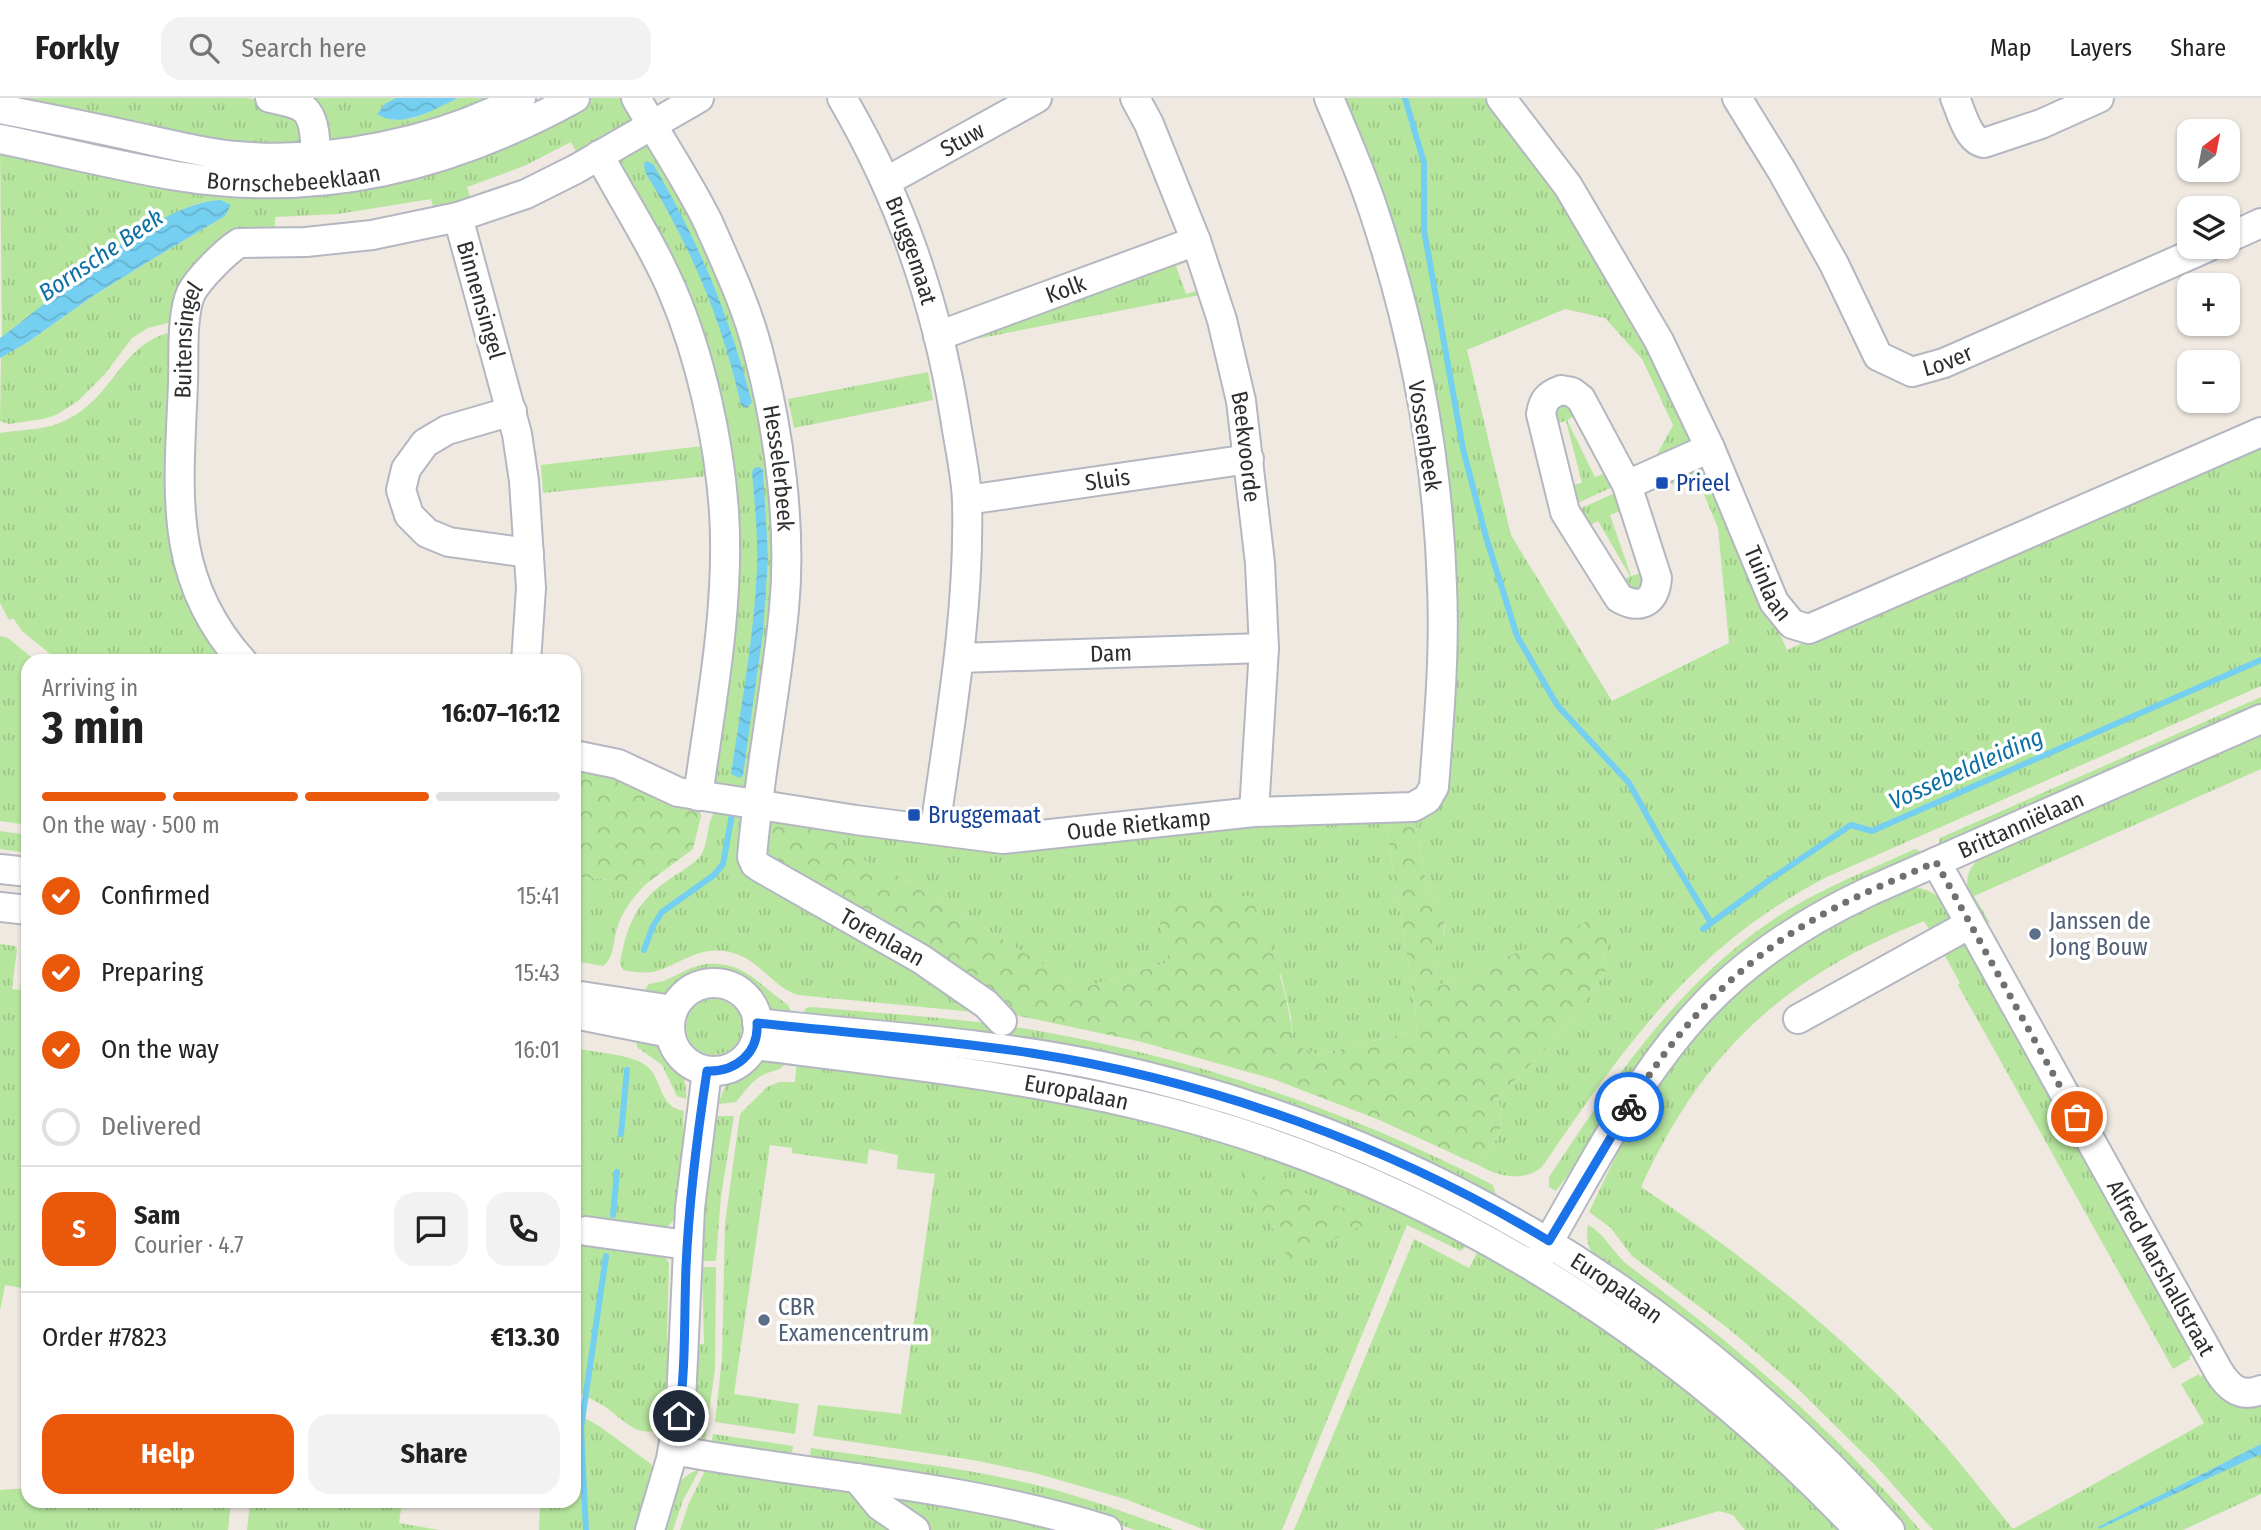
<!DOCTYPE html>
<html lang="en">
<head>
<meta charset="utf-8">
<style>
  :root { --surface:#fff; --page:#f2f2f2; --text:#222; --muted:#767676; --line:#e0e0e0; --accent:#ea580c }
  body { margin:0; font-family:"Fira Sans Condensed",sans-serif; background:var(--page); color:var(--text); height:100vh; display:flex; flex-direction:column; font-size:26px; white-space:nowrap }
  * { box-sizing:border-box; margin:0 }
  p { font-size:23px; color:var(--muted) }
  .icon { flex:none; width:38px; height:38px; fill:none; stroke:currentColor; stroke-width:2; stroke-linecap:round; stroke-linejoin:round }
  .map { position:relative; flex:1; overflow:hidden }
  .details { position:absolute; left:21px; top:556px; width:560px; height:854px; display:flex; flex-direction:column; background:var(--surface); border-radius:21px; box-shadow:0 2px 5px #0004 }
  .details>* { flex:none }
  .needle { width:46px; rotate:32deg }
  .controls { position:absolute; left:2177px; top:21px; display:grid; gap:14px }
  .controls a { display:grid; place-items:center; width:63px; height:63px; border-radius:14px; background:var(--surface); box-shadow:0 2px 5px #0004; font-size:35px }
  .pin { position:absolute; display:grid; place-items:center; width:60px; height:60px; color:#fff; margin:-30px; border:4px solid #fff; border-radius:50%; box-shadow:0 2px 7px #0007 }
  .courier { position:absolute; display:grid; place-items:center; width:70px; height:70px; margin:-35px; border:5px solid #1a73e8; border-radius:50%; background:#fff; color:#222; box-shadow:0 2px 9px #0007 }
  .headline em { font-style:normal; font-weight:700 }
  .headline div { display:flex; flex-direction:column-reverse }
  .headline { display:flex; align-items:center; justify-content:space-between; height:119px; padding:0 21px }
  h1 { font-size:46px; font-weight:700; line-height:52px }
  .bar { display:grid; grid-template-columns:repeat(4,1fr); gap:10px 7px; align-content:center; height:84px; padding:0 21px }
  .bar i { height:9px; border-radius:5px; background:var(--line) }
  .bar .current { background:var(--accent) }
  .bar p { grid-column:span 4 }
  .line { display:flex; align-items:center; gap:18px; padding:0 21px; border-top:2px solid var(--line) }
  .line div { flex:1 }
  .round { display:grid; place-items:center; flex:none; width:74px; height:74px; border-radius:21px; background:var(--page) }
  ol { padding:0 21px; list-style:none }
  li { display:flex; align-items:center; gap:21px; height:77px }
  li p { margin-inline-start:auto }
  li .icon { padding:7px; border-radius:50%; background:var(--accent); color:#fff; stroke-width:4 }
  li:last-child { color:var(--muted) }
  li i { width:38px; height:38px; border:4px solid var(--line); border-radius:50% }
  .primary-button { display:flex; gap:14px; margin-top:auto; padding:14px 21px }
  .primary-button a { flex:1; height:80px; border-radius:21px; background:var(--accent); color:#fff; font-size:28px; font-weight:700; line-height:80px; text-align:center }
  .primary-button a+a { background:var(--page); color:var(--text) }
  header { display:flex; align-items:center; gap:42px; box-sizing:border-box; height:98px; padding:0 35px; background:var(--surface); border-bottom:2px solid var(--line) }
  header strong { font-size:33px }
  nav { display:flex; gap:38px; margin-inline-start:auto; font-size:24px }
  .search { width:490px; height:63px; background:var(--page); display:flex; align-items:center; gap:18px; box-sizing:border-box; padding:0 24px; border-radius:21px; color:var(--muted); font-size:26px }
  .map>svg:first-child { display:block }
  .grass { fill:url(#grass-tufts) }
  .forest { fill:url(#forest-crowns) }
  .water { fill:url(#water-waves) }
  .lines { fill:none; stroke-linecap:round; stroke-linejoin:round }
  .stream { stroke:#75cff0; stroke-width:6 }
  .minor-casing { stroke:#b4b7c1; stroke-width:32 }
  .minor { stroke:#fff; stroke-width:28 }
  .done { stroke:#726f6d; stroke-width:7; stroke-dasharray:0 12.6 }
  .route { stroke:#1a73e8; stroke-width:9 }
  .transit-dot { fill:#1a4fb4; stroke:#fff; stroke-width:2.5 }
  .service-dot { fill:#5c6f8a; stroke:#fff; stroke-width:2.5 }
  .labels { text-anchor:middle; stroke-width:7; stroke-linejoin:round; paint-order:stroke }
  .street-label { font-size:23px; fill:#2e2e2e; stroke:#fff }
  .transit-label { font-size:23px; fill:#164399; stroke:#fff; text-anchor:start }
  .service-label { font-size:23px; fill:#4e5e75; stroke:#fff; text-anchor:start }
  .water-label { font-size:24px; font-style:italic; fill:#0d6fa3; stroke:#fff }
</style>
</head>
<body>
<header>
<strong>Forkly</strong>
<div class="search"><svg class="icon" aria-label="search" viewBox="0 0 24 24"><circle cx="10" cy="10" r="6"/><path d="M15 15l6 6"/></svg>Search here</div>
<nav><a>Map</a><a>Layers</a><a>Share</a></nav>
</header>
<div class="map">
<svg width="2261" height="1432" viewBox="0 0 2261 1432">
  <defs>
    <pattern id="grass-tufts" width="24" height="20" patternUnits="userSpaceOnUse" patternTransform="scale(1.75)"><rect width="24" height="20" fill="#b6e59e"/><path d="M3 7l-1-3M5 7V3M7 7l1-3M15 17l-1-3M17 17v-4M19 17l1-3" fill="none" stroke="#9dc588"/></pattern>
    <pattern id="forest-crowns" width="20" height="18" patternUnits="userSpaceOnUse" patternTransform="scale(1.75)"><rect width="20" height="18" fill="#b6e59e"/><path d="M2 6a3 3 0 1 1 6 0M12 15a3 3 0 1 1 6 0" fill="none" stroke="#9dc588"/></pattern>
    <pattern id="water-waves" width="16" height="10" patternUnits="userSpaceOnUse" patternTransform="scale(1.75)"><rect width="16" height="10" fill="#75cff0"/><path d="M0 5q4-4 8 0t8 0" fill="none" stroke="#66b2ce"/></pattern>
  </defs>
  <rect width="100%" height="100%" fill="#efe9e1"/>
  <path class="grass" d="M15,0H247L291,8L308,18V53L210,49Z
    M310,0H396L386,5L393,22L414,20L458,0H511L499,6L337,46L328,37Z
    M584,0H621L632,13L633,23L579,59L571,44L524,68L467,89L472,105L435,116L431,101L338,116L275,119V136H244L176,223L148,230L132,240L105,276L78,303L56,317L43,321L9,326L0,323L1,259L28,244L93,198L146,165L225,118L199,105L179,113L131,141L79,178L25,223L2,239L0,49L174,82Z
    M1344,0H1484L1557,91L1647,240L1693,344L1655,360L1673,327L1642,261L1605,220L1565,211L1467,252L1511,437L1612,603L1729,545L1718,430L1703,394L1664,384L1705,367L1787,552L2261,344V588L1827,779C1693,848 1625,948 1542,1069C1523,1084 1500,1079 1480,1068C1498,1037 1505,1037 1498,999L1556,941L1598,885L1606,871L1604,858L1608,841L1588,824L1441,888L1431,855L1444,836L1445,826L1441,810L1427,789L1413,714H1417L1453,507Z
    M637,45L651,46L697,121L753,265L779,439L750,692L714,693L726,366L616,60Z
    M1173,158L1193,162L1176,168L1186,196L1203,191L1205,196L950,246Z
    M168,235L175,236L173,411L233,563H59L22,533L13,520L9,522L0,505V335C30,330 49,334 77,316C114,292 124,247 168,235Z
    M928,274L933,302L794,330L788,301Z
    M1560,303L1580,315L1567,322L1595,379L1608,374L1615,388L1573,407L1568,388L1582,385L1566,323L1552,326L1551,312Z
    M703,348L708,378L543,395L541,367Z
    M1617,394L1623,412L1610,417L1631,478L1645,474L1642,495L1618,486L1630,478L1598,423L1585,430L1575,413Z
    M0,538L8,540L36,563L28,564V727L0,723Z
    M2261,599V610L1938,748L1940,740Z
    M2261,633V671L1974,798L1990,825L1978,822C1970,800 1958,779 1979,761Z
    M715,713L740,715L826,811L974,914L798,897C770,889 760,858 724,853C698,849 680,866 656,873C645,876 634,874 623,872L620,865C626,831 635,806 664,785C676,776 690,769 700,759C709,745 706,726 715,713Z
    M768,716L943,740L1384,717L1414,901L1417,932L1318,957L1293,946L1291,918L1281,877L1156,803L1169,864L1082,890L907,783L885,775Z
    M0,733L28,737V755L0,751Z
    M1915,751L1920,753L1923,758L1809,812L1582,1058L1556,1093L1549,1089V1079C1613,982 1681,881 1780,817C1822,790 1869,772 1915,751Z
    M574,778L646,786C634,798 624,811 618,827C613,840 615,860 603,868L574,863Z
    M1911,790C1935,789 1943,803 1953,822L1933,837L1924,823C1784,879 1704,952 1641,1089C1750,1161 1854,1246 1942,1344C1966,1372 1989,1402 2013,1431L2204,1325L2181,1286L2199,1276L2200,1279L2205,1276C2222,1298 2230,1318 2261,1303V1346L2098,1430L2261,1356V1396L2183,1432H1933L1876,1368L1792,1285L1729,1231L1632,1158L1610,1129L1589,1114L1636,1016L1670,964L1732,894L1825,827Z
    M1964,842L2194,1256L2189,1259L2190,1261L2173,1271L1958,887L1960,885L1941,851Z
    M0,846L15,848L17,851L12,891L20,892L24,858L28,855V1191L5,1187L0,1213Z
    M705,866C746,863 758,887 788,907L790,911V923L766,912L749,892L738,884L721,878L696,881L663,900L643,894L649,886L664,883L691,870Z
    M686 929a28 28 0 1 1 56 0a28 28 0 1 1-56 0Z
    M812,909C887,916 964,920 1039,933C1198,961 1349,1013 1493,1087L1496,1097L1493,1103L1334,1032L802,917L806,910Z
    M636,942L663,945C676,963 688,978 686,1001L677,998L662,967L637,949Z
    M574,950C593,954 628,956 644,966C664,979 657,1009 684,1013C680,1043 694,1113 665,1130L584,1125L581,1146L660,1158L666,1160L669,1165L667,1243L676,1244L674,1282L662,1331C637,1341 623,1321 604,1308C594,1302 584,1297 574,1293Z
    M764,959L785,965C781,973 774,972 765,976C752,981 745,994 736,1004L719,1006C724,981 742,969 764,959Z
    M797,959L1038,991L1298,1061L1468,1146L1461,1153L1407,1127L1282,1432H1205L1125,1401L1035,1375L973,1362L813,1338L818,1307L901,1316L935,1076L897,1071L898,1057L869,1051L867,1066L792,1055V1050L770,1047L734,1296L799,1306L795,1336L715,1324L722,1261L725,1125L740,1016L767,989L779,984H795Z
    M718,1018H734L721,1098L716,1163H696L703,1075Z
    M1588,1127C1606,1137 1613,1155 1629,1168C1735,1247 1833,1331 1920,1432H1898L1598,1164C1589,1152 1585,1141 1588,1127Z
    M1414,1141L1469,1170L1482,1146L1617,1230L1851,1432H1745L1733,1417L1719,1413L1654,1432H1294Z
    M702,1169H716L715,1271L705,1343L699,1336L691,1320L695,1246H704Z
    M574,1314L599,1328L651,1366L654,1373L639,1432H539L540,1408L537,1407L538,1404H574Z
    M713,1336L793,1348L792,1354L781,1360L711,1347Z
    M811,1350C885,1361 960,1369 1032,1386C1081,1398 1128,1415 1174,1432H1135L1096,1418L819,1365L810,1357Z
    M707,1369L834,1386L851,1394L901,1432H680L689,1405Z
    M700,1371L683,1402L673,1432H659C668,1408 672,1380 700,1371Z
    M28,1390V1404H231L228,1432H0V1392Z
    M895,1395L1062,1432H927L887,1401Z
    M250,1404H402L399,1425L439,1432H247Z"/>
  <path class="forest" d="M574,663L698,707L701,718L693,751L646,786L574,778Z
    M1413,714L1427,789L1441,810L1445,820L1443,841L1431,855L1441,888L1588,823L1608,841L1604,858L1606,871L1598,885L1556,941L1498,999C1505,1037 1498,1037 1480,1068L1377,1021L1273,981L1142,944L1015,917L975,888L765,766L768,716L814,732L885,774L888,773L912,786L1082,890L1169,864L1155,803L1251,798C1269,847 1290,894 1293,946L1318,957L1417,932L1414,901L1384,717Z
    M1244,1071L1374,1122L1290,1162L1255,1099Z"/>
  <path class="water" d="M396,0H458C435,11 401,32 377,16L386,5Z
    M646,63L653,66C700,146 728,215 752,304L747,310L741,307C722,222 691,149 645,74L644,66Z
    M221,102L231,107L225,118L146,165L93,198L28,244L0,260V240C55,201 155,104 221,102Z
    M760,369L763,372L768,459L763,534L743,677L740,680L731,676C741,608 754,540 757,471C758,439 755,406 752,374L754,370Z
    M2261,1346V1356L2099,1431L2098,1429Z"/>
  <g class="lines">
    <path class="stream" d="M1405,0L1424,65V132L1463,351L1486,439L1517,538L1557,607L1629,685L1659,739L1711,825
      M1703,831L1768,783L1851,727L1872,733L2261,562
      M644,852L653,828L662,814L714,777L723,766L733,711
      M621,1036L627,972
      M613,1117L617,1074
      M586,1432L581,1330L606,1158"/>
    <g class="minor-casing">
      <g id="minor">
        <path d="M270,0C282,3 299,4 307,14C318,28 315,58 316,75"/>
        <path id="s1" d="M636,0C659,40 688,83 708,124C726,165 747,209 758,253C779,332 792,430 784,511C776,594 759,676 752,759L755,766L761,770L921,861L986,906L1002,923"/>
        <path id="s2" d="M842,0C901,101 936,204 955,319C959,347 966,375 967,403C970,513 950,623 935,731"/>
        <path id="s3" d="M1135,0L1149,26L1196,143L1222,222L1241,303L1260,465L1264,550L1254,714"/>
        <path id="s4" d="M1501,0L1568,88L1659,243L1710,350L1774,504L1792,526L1809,531L2261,334"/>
        <path id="s5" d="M1737,0L1782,73L1834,166L1878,258L1912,274L1944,265L2208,149"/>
        <path d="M1955,0C1961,13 1968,43 1984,45L2041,26L2099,0"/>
        <path d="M0,11C46,20 91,29 136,39C169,46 202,55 236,58C329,66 439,44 521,0"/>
        <path id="s6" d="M0,41C59,53 117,68 177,78C320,101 450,69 575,0"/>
        <path d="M599,57C623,102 652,145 672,192C700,257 719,342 724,413C730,508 711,605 698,698"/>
        <path id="s7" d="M887,83L1037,0"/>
        <path d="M2228,140L2261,125"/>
        <path id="s8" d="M938,238L1196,143"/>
        <path d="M1561,292L1572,294L1581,301L1627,387L1657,480C1655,505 1640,512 1619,500L1565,414L1541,316C1543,302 1548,297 1561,292Z"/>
        <path d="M512,313L447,332L425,345L406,371L401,392L409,417L427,435L449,444L529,455"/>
        <path d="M1627,387L1710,350"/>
        <path id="s9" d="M967,402L1249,361"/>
        <path id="s10" d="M959,560L1264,550"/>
        <path id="s11" d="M243,564C166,479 179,391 183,285C184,261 181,217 191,195C199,180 225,154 239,145L306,144L372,137L458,119"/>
        <path d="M526,564L531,490L524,383L517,336L458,119L526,96L576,71L699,0"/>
        <path id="s12" d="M574,657L618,666L678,694L856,722L1003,741L1254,714L1413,709L1427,701L1434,689C1439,622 1445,555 1442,488C1438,360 1413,230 1372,108C1360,72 1344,36 1329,0"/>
        <path id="s13" d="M1936,764L2219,1274C2229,1290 2241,1300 2261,1292"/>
        <path d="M0,771L28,774"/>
        <path d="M0,809L28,812"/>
        <circle cx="714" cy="929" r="44"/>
        <path d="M574,897L673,912"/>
        <path d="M574,916L670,935"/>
        <path d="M1798,921L1970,826"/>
        <path id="s14" d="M757,925C872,938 988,944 1101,968C1412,1034 1680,1195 1890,1432"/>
        <path id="s15" d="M754,947C881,963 1009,977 1135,1006C1412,1070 1664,1226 1859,1432"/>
        <path d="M586,1133L687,1147"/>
        <path id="s16" d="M1539,1160C1588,1077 1632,986 1698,914C1746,861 1806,823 1870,793L2261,621"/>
        <path d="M673,1352C819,1379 965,1387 1107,1432"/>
        <path d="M857,1380L880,1408L915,1432"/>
        <path d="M650,1432L671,1361L681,1303L690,1110L707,973"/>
      </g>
    </g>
    <use href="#minor" class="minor"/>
  </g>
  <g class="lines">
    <path class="done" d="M1629,1009C1676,930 1739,863 1820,818C1857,797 1897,781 1936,764L2077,1019"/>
    <path class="route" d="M679,1318C686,1268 684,1219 686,1169C689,1103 697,1038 707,973C736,974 759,955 757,925C848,935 940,941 1031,955C1211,983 1393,1048 1549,1143L1629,1009"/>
  </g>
  <g class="transit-dot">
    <rect x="1655" y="378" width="14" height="14" rx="3.5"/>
    <rect x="907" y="710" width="14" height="14" rx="3.5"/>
  </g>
  <g class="service-dot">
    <circle cx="2035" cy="836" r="7"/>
    <circle cx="764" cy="1222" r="7"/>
  </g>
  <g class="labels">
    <g class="street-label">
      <text dy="8" stroke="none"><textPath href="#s7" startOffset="86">Stuw</textPath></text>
      <text dy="8" stroke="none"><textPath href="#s6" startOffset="298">Bornschebeeklaan</textPath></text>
      <text dy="8" stroke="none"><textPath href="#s2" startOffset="168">Bruggemaat</textPath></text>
      <text dy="8" stroke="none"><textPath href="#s8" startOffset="136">Kolk</textPath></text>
      <text transform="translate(481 202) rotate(74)" y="8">Binnensingel</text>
      <text dy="8" stroke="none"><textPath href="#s11" startOffset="338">Buitensingel</textPath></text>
      <text dy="8" stroke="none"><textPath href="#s5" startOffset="369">Lover</textPath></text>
      <text transform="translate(1425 338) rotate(81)" y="8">Vossenbeek</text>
      <text dy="8" stroke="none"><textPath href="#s3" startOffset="368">Beekvoorde</textPath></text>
      <text dy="8" stroke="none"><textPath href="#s1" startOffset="401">Hesselerbeek</textPath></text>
      <text dy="8" stroke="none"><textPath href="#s9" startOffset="142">Sluis</textPath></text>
      <text dy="8" stroke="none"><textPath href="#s4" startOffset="556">Tuinlaan</textPath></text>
      <text dy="8" stroke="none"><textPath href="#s10" startOffset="152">Dam</textPath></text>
      <text dy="8" stroke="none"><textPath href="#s12" startOffset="576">Oude Rietkamp</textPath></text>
      <text dy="8" stroke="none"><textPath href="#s16" startOffset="670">Brittanniëlaan</textPath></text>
      <text dy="8" stroke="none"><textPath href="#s1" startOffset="947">Torenlaan</textPath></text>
      <text dy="8" stroke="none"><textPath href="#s15" startOffset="326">Europalaan</textPath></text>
      <text dy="8" stroke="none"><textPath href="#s13" startOffset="464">Alfred Marshallstraat</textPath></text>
      <text dy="8" stroke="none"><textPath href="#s14" startOffset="912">Europalaan</textPath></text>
    </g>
    <g class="transit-label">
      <text x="1676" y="393">Prieel</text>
      <text x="928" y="725">Bruggemaat</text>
    </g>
    <g class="service-label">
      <text x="2049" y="831">Janssen de<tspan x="2049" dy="26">Jong Bouw</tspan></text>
      <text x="778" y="1217">CBR<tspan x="778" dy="26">Examencentrum</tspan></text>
    </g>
    <g class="water-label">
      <text transform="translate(101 157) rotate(-34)" y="8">Bornsche Beek</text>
      <text transform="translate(1966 671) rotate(-24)" y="8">Vossebeldleiding</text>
    </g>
  </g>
</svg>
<div class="controls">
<a><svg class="needle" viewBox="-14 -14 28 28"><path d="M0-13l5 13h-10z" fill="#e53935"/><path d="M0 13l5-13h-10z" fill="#767676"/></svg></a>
<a><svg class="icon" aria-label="layers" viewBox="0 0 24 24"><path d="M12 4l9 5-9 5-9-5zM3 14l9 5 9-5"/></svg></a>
<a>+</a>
<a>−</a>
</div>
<div class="pin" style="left:2077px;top:1019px;background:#ea580c"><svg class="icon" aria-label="bag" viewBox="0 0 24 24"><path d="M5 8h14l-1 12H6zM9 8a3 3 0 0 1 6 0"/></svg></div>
<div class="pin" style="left:679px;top:1318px;background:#1f2937"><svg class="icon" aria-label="home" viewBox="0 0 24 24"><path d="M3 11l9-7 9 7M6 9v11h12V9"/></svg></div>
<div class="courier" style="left:1629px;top:1009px"><svg class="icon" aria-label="bike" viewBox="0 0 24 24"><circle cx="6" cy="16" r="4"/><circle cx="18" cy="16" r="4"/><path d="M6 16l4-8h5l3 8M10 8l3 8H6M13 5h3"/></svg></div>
<section class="details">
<div class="headline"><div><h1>3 min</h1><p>Arriving in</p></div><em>16:07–16:12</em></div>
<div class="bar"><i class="current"></i><i class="current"></i><i class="current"></i><i></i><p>On the way · 500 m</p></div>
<ol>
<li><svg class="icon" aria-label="check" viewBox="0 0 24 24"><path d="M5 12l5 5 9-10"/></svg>Confirmed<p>15:41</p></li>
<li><svg class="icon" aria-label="check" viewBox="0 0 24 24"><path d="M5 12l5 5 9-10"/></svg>Preparing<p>15:43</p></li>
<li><svg class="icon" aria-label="check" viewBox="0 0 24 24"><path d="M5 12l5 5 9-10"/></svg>On the way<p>16:01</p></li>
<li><i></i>Delivered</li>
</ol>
<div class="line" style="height:126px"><b class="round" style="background:var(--accent);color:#fff">S</b><div><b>Sam</b><p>Courier · 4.7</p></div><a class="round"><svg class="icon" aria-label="chat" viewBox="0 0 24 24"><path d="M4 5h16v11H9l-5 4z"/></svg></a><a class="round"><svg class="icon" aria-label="phone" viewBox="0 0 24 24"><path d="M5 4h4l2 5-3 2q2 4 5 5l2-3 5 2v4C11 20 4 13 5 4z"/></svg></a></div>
<div class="line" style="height:91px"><div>Order #7823</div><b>€13.30</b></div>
<div class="primary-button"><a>Help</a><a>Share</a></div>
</section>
</div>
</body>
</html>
